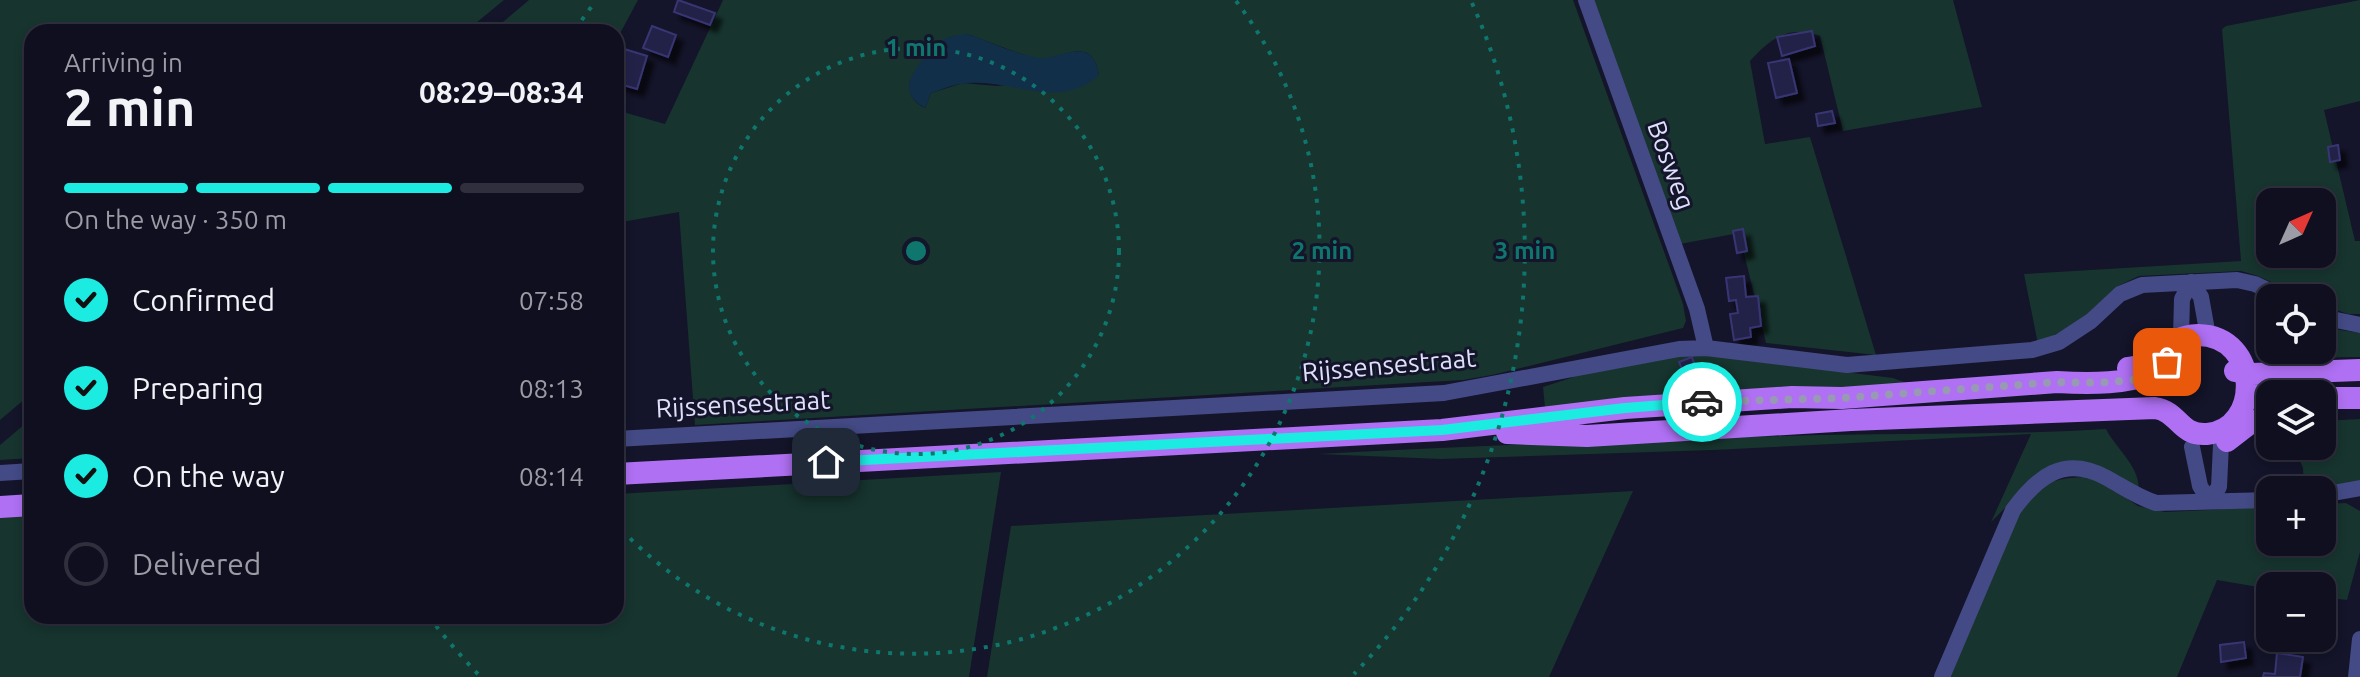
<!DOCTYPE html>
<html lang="en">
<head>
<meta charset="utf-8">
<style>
  :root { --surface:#0f0f20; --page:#1d1d2d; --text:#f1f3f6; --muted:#9b9ca5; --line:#2f2f3e; --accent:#1cebe1 }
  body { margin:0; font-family:Ubuntu,sans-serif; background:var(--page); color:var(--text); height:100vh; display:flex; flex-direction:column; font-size:30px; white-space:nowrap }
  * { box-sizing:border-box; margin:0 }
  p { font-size:26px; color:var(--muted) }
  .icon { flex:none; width:44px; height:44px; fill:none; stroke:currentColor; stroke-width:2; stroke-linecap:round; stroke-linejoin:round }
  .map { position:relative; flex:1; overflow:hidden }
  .drawer { position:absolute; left:24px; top:24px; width:600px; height:600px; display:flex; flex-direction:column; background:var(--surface); border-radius:24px; box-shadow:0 4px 12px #0003,0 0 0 2px var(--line) }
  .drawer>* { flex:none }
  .needle { width:52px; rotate:45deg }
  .tools { position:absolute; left:2256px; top:188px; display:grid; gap:16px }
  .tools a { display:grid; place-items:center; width:80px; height:80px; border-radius:16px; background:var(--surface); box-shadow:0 4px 12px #0003,0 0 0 2px var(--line); font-size:40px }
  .pin { position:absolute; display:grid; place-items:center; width:68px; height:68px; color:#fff; margin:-34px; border-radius:16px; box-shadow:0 4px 12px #0006 }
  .courier { position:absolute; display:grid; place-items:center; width:80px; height:80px; margin:-40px; border:6px solid #1cebe1; border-radius:50%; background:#fff; color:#222; box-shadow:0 2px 10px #0007 }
  .head em { font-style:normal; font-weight:700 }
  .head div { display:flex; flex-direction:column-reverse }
  .head { display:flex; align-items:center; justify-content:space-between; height:136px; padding:0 40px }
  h1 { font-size:52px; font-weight:700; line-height:60px }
  .bar { display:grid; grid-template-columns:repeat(4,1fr); gap:12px 8px; align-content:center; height:96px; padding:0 40px }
  .bar i { height:10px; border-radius:6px; background:var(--line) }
  .bar .active { background:var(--accent) }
  .bar p { grid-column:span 4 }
  ol { padding:0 40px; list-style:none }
  li { display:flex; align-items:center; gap:24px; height:88px }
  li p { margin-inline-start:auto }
  li .icon { padding:8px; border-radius:50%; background:var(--accent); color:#111; stroke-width:4 }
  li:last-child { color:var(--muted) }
  li i { width:44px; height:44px; border:4px solid var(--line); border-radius:50% }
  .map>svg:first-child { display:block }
  .green { fill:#17342e; fill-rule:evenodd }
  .water { fill:#122f49 }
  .building { fill:#232149; stroke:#393573; stroke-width:2; filter:url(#shadow) }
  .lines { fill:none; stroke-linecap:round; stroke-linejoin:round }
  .minor { stroke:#434a85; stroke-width:16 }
  .primary { stroke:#af70f3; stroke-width:22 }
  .done { stroke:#9899b2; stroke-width:8; stroke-dasharray:0 14.4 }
  .route { stroke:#1cebe1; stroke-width:10 }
  .ring { fill:none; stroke:#0f766e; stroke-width:4; stroke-dasharray:4 8 }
  .labels { text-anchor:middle; stroke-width:6; stroke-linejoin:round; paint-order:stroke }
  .street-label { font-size:26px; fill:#dfe0fc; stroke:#14142a }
  .centre { fill:#0f766e; stroke:#14142a; stroke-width:4 }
  .ring-label { font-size:24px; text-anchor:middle; font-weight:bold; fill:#0f766e; stroke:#14142a; stroke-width:6; stroke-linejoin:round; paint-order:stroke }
</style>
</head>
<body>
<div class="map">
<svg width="2360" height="677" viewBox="0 0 2360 677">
  <defs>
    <filter id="shadow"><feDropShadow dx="7" dy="7" stdDeviation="2" flood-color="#0009"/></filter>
  </defs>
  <rect width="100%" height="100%" fill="#14142a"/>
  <path class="green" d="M0,0H504L465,32H32V393L0,420Z
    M529,0H638L616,41V32H491Z
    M723,0H1573L1683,304L1686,321L1683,328L1492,375L1463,380L695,425L679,212L616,223V110L665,124ZM967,34C982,39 1030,59 1042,59C1061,59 1092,34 1099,75L997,86L963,83L931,93L925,108C913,102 908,94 910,81Z
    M1592,0H1953L1982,107L1843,131L1820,36C1788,25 1771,38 1750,61L1765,144L1810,137L1876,355L1766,343L1739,233L1680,244Z
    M2360,0V101L2324,110L2355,241H2360V314H2348L2322,305V298H2306L2258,276L2241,271L2139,276L2118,286L2082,320L2038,344L2024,274L2241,261L2222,29L2226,26ZM2270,202H2322V254H2270Z
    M2322,327L2360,333V357L2295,358L2294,350H2322Z
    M1684,352L1893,378L1912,385L1545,408L1543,387L1598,369Z
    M32,418V458L0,460V445Z
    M2360,419V484L2322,490H2304L2303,468L2294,446H2322V421Z
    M2106,429C2116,449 2143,469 2138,493L2083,465L2028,485L1991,522L2031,434L1713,450L1441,459L1318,454C1486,445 1653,439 1821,435C1916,433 2011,435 2106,429Z
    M1001,472L969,677H0V517L32,515V616H616V494Z
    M2083,477L2106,484L2138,506L2165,512L2270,507V542H2322V504L2346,503L2360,511V552L2347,600L2322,597V586H2270V589L2217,580L2177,677H1950L2018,511C2040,484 2048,479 2083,477Z
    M1633,491L1549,677H987L1011,526Z"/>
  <path class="water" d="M967,34C990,42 1015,54 1039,58C1058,61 1092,33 1099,75C1057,113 1009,76 961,84C951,85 941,90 931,93L925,108C917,103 910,98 909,88C908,75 931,47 942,40C951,35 958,35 967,34Z"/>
  <path class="building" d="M678,0L715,13L710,25L674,12Z
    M652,26L676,35L668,57L643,48Z
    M1812,31L1815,46L1782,56L1777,37Z
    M621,48L647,56L637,89L616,83V65Z
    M1789,59L1797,93L1776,98L1768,63Z
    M1832,111L1835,123L1818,126L1816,114Z
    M2338,145L2340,160L2330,162L2328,147Z
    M1743,229L1747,251L1737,253L1733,231Z
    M1744,276L1746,297L1758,296L1761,326L1750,328L1751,337L1734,340L1730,314L1738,313L1736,300L1729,301L1726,278Z
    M1692,357L1696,370L1684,374L1679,362Z
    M2244,642L2246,658L2221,662L2220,645Z
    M2277,653L2303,657L2300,677H2263L2264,673L2275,674Z"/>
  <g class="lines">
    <path class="minor" d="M1586,0L1697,309L1706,348
      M2322,317L2360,325
      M2181,337L2182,299L2191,282L2201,297L2208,336
      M616,439L1444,393L1679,349L1706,348L1847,365L2032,350L2059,342L2091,321L2120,294L2142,285L2237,280L2255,284L2284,298
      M2192,447L2200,486L2209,501L2219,487L2221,444
      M0,473L32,471
      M2322,495L2360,488
      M1942,677L2013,510C2037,477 2064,455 2105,477C2122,486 2137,497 2156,503L2270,500
      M2356,677L2360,639"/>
    <path class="primary" d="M2235,371L2252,374L2360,370
      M2322,398H2360
      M1507,433L1587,436L1851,420L2155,408C2180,412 2179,436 2207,434C2261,430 2262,336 2198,335C2165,335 2157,366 2128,368
      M2227,441L2249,424L2270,415
      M616,474L1442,430L1625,408L1792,397L1842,398L2057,382C2091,384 2127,384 2159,372
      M0,507L32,505"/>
  </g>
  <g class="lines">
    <path class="done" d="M1702,402L1842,398L2057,382C2080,383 2141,384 2159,372C2160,371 2167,363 2167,362"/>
    <path class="route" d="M826,462L1442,430L1625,408L1702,402"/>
  </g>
  <g class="ring">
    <circle cx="916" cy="251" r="203"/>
    <path d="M575 30A406 406 0 0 1 596 1M1236 1A406 406 0 0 1 617 525"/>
    <path d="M478 674A609 609 0 0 1 430 618M1472 3A609 609 0 0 1 1354 674"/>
  </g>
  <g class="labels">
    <g class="street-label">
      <text transform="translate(1671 165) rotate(70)" y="9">Bosweg</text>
      <text transform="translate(1389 365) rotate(-5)" y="9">Rijssensestraat</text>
      <text transform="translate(743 404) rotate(-3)" y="9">Rijssensestraat</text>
    </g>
  </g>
  <circle cx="916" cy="251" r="12" class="centre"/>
  <g class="ring-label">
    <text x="916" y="56">1 min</text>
    <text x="1322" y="259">2 min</text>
    <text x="1525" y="259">3 min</text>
  </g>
</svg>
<div class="tools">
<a><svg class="needle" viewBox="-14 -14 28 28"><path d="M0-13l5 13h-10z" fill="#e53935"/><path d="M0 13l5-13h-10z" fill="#9b9ca5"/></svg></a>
<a><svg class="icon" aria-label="locate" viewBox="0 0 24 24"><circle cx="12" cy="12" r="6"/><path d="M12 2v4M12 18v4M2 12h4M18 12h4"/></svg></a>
<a><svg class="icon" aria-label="layers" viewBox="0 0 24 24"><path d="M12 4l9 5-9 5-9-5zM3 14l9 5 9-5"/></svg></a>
<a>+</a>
<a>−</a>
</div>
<div class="pin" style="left:2167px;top:362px;background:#ea580c"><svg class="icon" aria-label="bag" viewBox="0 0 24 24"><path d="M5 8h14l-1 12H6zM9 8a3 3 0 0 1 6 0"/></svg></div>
<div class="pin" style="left:826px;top:462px;background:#1f2937"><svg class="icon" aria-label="home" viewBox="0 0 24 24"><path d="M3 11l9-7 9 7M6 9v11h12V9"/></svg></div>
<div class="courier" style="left:1702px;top:402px"><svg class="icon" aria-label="car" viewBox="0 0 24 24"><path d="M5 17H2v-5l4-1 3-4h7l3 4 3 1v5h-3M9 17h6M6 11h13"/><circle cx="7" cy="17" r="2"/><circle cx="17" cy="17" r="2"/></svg></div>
<section class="drawer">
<div class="head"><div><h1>2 min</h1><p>Arriving in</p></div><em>08:29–08:34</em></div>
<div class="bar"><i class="active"></i><i class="active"></i><i class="active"></i><i></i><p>On the way · 350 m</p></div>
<ol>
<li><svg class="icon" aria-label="check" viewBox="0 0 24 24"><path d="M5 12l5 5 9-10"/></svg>Confirmed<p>07:58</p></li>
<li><svg class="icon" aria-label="check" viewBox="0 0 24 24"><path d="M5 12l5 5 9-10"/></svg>Preparing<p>08:13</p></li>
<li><svg class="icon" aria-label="check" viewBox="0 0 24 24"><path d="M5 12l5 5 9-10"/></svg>On the way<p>08:14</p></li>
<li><i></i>Delivered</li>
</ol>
</section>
</div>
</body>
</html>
